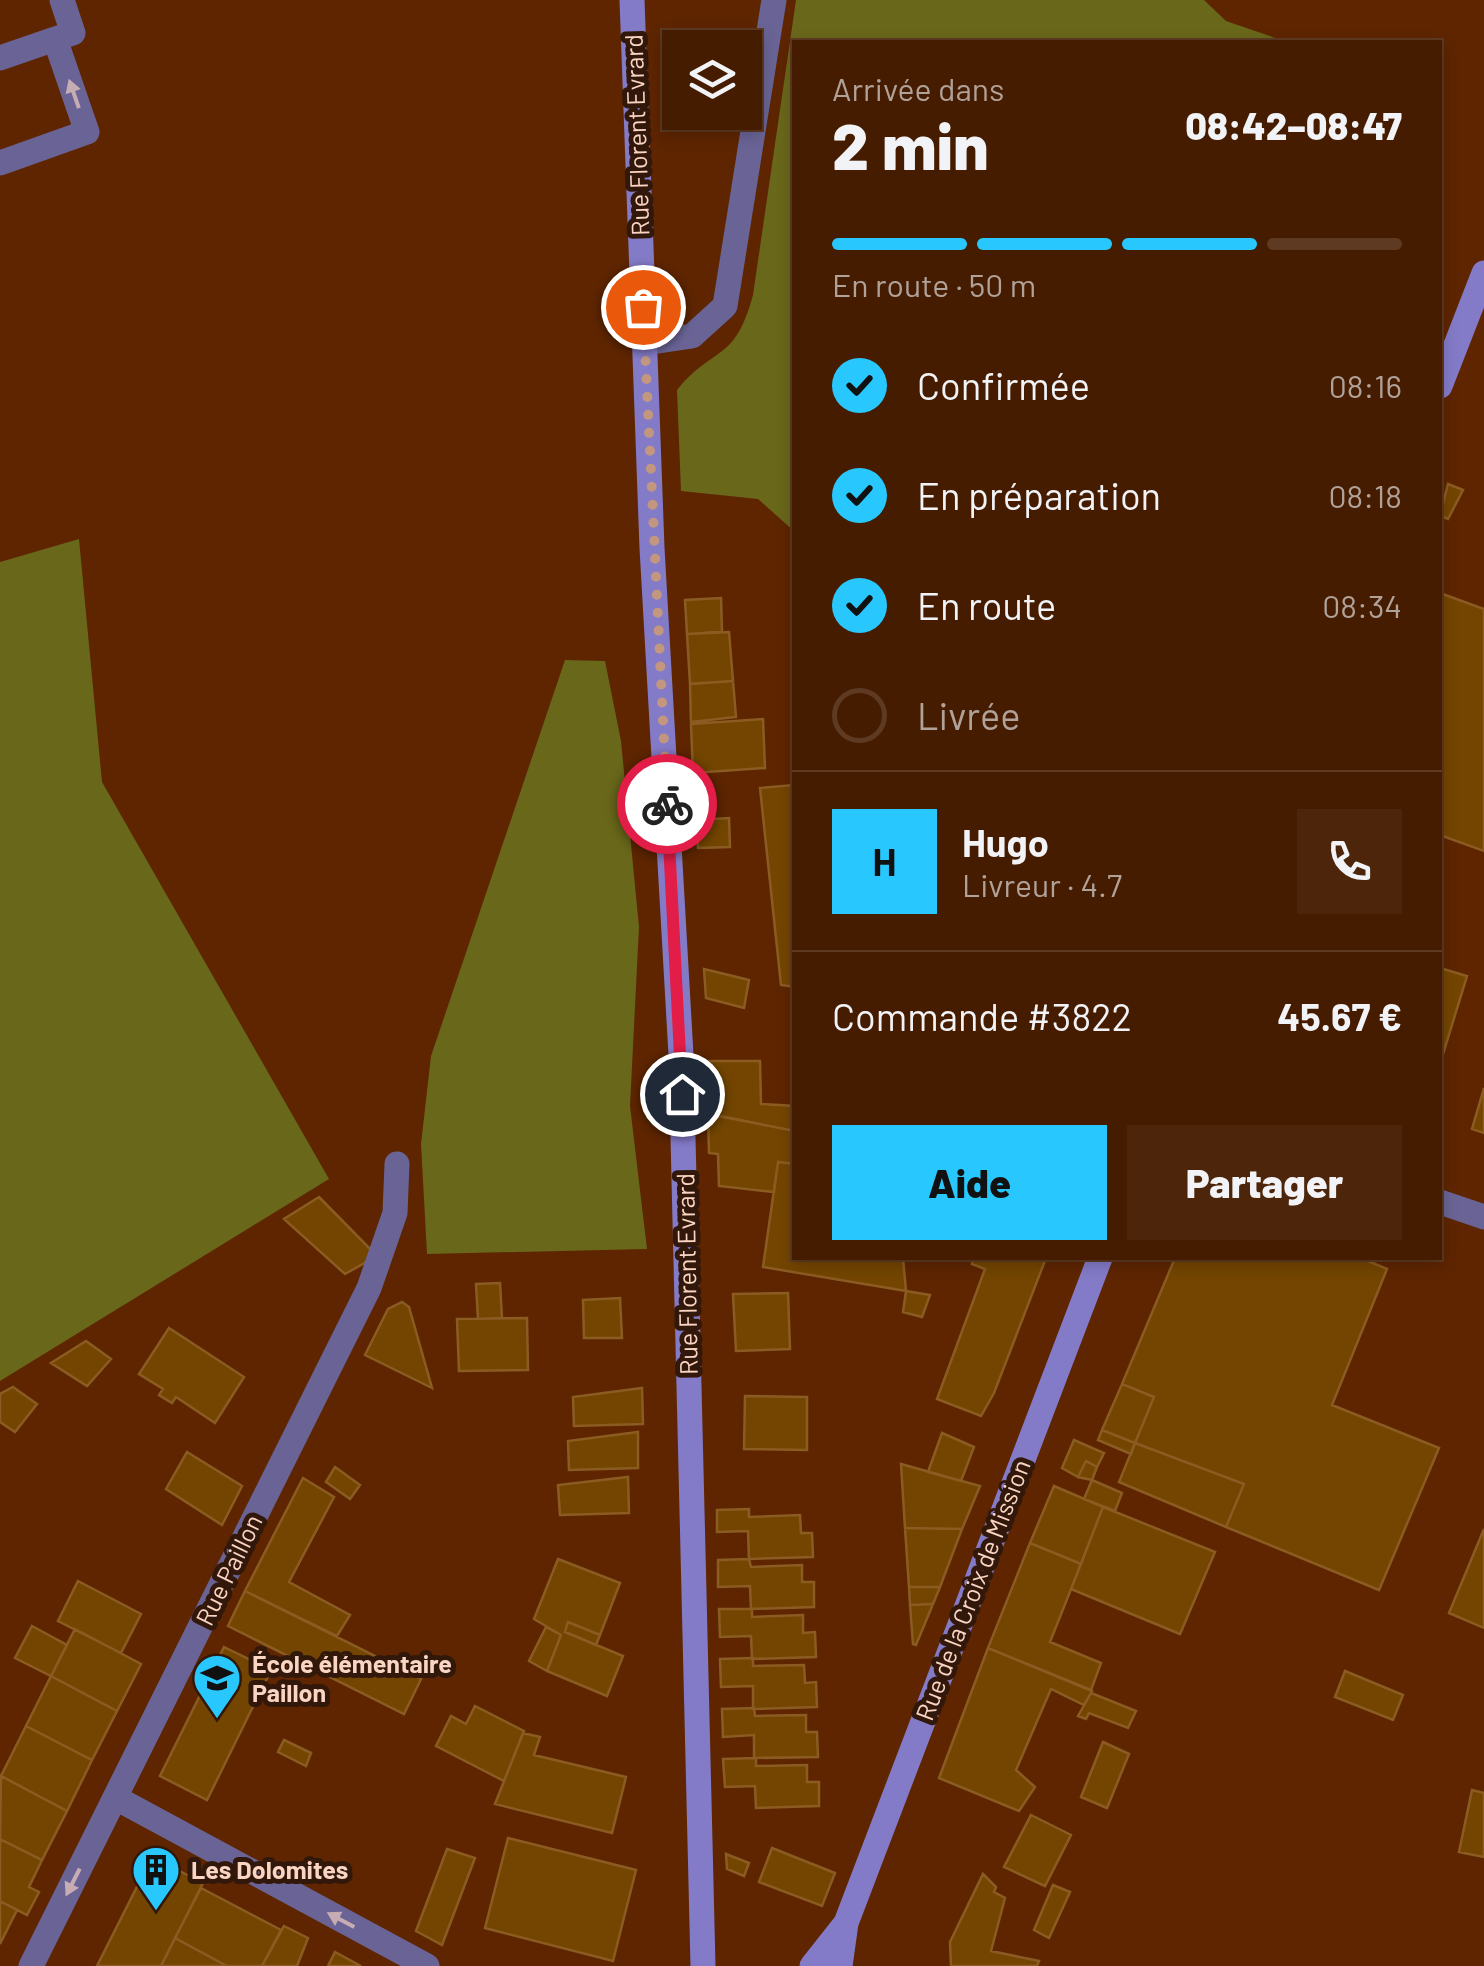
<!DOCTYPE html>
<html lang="fr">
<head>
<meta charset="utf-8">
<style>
  :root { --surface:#461c00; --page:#4d250a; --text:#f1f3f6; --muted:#b0a199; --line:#5e3a22; --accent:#28c8ff }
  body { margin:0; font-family:Barlow,sans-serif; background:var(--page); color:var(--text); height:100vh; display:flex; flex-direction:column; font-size:38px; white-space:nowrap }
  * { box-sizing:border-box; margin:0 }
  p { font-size:32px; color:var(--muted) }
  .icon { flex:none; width:55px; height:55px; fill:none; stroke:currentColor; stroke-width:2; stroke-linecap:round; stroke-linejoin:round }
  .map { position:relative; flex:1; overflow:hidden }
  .details { position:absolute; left:792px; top:40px; width:650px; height:1220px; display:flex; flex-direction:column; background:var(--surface); border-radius:0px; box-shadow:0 5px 15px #0003,0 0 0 2px var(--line) }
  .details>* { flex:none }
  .controls { position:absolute; left:662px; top:30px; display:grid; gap:20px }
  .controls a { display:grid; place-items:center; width:100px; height:100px; border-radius:0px; background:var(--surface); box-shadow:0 5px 15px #0003,0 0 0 2px var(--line); font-size:50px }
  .pin { position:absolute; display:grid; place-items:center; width:85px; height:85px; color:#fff; margin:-42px; border:5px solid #fff; border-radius:50%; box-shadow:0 2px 10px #0007 }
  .courier { position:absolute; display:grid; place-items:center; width:100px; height:100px; margin:-50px; border:8px solid #e11d48; border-radius:50%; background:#fff; color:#222; box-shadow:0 2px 12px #0007 }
  .headline em { font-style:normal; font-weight:800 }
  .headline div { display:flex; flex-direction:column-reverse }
  .headline { display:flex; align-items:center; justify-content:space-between; height:170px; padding:0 40px }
  h1 { font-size:65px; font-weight:800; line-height:75px }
  .bar { display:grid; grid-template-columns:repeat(4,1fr); gap:15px 10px; align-content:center; height:120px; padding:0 40px }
  .bar i { height:12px; border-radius:8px; background:var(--line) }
  .bar .current { background:var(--accent) }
  .bar p { grid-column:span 4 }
  .line { display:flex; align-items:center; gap:25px; padding:0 40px; border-top:2px solid var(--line) }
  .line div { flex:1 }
  .round { display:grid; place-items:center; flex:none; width:105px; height:105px; border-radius:0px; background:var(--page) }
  ol { padding:0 40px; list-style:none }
  li { display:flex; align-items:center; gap:30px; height:110px }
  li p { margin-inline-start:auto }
  li .icon { padding:10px; border-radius:50%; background:var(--accent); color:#111; stroke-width:4 }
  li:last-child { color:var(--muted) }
  li i { width:55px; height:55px; border:5px solid var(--line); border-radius:50% }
  .button { display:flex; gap:20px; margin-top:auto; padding:20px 40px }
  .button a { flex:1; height:115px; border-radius:0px; background:var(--accent); color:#111; font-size:40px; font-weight:800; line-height:115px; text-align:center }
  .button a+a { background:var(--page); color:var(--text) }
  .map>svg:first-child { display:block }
  .green { fill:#69671a }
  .building { fill:#734501; stroke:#8b5c22; stroke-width:2.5 }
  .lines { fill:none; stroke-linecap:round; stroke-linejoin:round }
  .street { stroke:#696495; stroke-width:25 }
  .secondary { stroke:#847bc8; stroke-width:25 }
  .oneway { fill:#c7adb3 }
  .done { stroke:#c3977f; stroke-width:10; stroke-dasharray:0 18 }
  .route { stroke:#e11d48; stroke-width:12 }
  .labels { text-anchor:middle; stroke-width:10; stroke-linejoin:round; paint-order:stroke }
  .street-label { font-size:25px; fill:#fad5c3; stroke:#32180a }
  .poi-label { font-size:25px; font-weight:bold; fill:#fad5c3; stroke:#32180a; text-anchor:start }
</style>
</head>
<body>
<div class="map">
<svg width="1484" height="1966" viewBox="0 0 1484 1966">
  <rect width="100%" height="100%" fill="#5e2500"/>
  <path class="green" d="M796,0H1204L1226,21L1287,42H795V532L758,499L681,491L677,390C715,344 734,364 753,295Z
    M79,539L102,782L329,1179L0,1381V562Z
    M565,660L605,661L621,741L639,927L630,1106L647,1249L427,1254L421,1144L431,1056Z"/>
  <path class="building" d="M1448,484L1463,490L1448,519L1440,516Z
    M1440,593L1484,609V851L1440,835Z
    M721,598L722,632L687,634L685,600Z
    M729,632L733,681L690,684L687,634Z
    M733,681L736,717L691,722L690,684Z
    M763,719L765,768L693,773L691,724Z
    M794,785L795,797V987L781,985L760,788Z
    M729,818L730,847L698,848L696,820Z
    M1440,968L1467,976L1440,1064Z
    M704,969L749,980L744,1008L706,998Z
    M709,1061H760L761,1104L795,1106V1131L710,1114Z
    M1484,1088V1133L1472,1129Z
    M708,1114L795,1131V1164L778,1162L774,1192L719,1186L718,1154L709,1153Z
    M778,1162L795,1164V1258H903L906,1291L763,1267Z
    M319,1197L377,1256L345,1274L284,1219Z
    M974,1258H1046L994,1393L981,1416L937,1399L985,1269L972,1264Z
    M1175,1258H1361L1387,1269L1332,1405L1439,1448L1379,1590L1226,1527L1244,1484L1135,1443L1154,1397L1122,1384Z
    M500,1283L502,1318L478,1319L476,1284Z
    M906,1291L930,1295L922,1317L903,1312Z
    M788,1293L790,1349L736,1351L733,1294Z
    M620,1298L622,1338H584L583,1300Z
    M402,1302L409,1307L432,1388L365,1355L388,1309Z
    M527,1318L528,1370L459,1371L457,1319Z
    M169,1328L244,1377L215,1423L176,1397L172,1403L159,1395L163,1389L139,1374Z
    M86,1341L111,1359L87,1386L51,1363Z
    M1122,1384L1154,1397L1135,1443L1102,1430Z
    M13,1387L37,1404L15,1432L0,1422V1394Z
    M642,1388L643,1424L574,1426L573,1397Z
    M745,1396L807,1397V1450L744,1449Z
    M1102,1430L1135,1443L1131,1454L1098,1440Z
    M638,1432V1468L569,1470L568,1441Z
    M942,1433L974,1447L961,1481L928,1472Z
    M1074,1440L1104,1453L1097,1467L1086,1461L1078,1477L1062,1468Z
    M1135,1443L1244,1484L1226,1527L1119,1482Z
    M187,1452L242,1486L222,1525L166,1489Z
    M1086,1461L1097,1467L1092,1480L1078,1477Z
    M901,1464L980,1486L962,1529L905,1528Z
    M335,1467L360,1485L350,1499L326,1482Z
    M628,1477L629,1513L560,1515L558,1485Z
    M303,1478L334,1497L289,1582L350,1615L337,1636L245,1591Z
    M1092,1480L1122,1493L1115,1511L1084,1499Z
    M1054,1486L1103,1507L1081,1564L1030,1543Z
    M1103,1507L1215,1552L1180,1634L1071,1589Z
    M749,1509V1517L800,1515L801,1533H812L813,1557L749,1559L748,1531L717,1532V1510Z
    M905,1528L962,1529L940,1587H909Z
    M1484,1529V1628L1449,1613Z
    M1030,1543L1081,1564L1050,1642L1101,1663L1091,1690L988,1648Z
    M558,1559L620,1583L600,1635L568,1622L565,1632L623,1656L607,1696L547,1671L561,1635L534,1619Z
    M749,1559L751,1567L802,1565V1582H814V1607L751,1609L750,1586L718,1587V1560Z
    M78,1581L141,1614L121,1653L58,1621Z
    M909,1587H940L933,1604L910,1605Z
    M245,1591L421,1679L404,1714L228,1626Z
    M933,1604L916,1645L913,1644L910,1605Z
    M719,1609H752V1617L803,1615V1633L815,1632L816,1657L752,1659L751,1636L720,1637Z
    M568,1622L600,1635L596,1645L565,1632Z
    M32,1626L67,1645L51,1676L15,1658Z
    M546,1627L561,1635L547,1671L529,1661Z
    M75,1629L141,1664L117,1711L51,1676Z
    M224,1647L271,1670L207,1800L160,1776Z
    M988,1648L1092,1691L1084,1705L1051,1689L1016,1770L1035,1787L1019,1811L939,1778Z
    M753,1658V1666L804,1665L805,1683L816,1682L817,1707L753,1709V1686L721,1687L720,1659Z
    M1345,1671L1403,1695L1393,1720L1335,1697Z
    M51,1676L117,1711L92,1760L26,1726Z
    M1091,1693L1136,1711L1128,1728L1089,1713L1086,1719L1078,1716Z
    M475,1706L524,1731L504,1781L436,1746L451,1716L466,1724Z
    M754,1708L755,1716L806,1715V1732H817L818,1757L754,1758V1735L723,1737L722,1709Z
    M26,1726L92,1760L67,1811L1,1776Z
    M523,1733L540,1737L534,1755L626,1777L612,1833L495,1804Z
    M284,1740L311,1753L306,1766L278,1752Z
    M1103,1742L1129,1754L1107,1808L1081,1797Z
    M756,1758V1766L807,1765V1782H819V1806L756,1808L755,1786L725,1787L723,1759Z
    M1,1776L67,1811L42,1860L0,1839Z
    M1472,1790L1484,1793V1857L1459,1852Z
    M1031,1815L1071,1835L1045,1886L1004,1867Z
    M508,1838L636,1870L613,1961L485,1928Z
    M0,1839L42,1860L29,1887L39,1892L27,1915L0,1901Z
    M772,1848L835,1873L822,1906L759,1882Z
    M447,1849L475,1858L442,1945L416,1931Z
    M726,1854L749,1863L744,1876L727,1869Z
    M152,1857L203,1883L161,1966H97Z
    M983,1874L996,1887L994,1892L1005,1898L991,1951L1039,1961L1037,1966H951L950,1942Z
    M1053,1885L1070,1892L1049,1938L1034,1930Z
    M201,1888L281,1930L262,1966H227L175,1938Z
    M0,1901L17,1910L0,1944Z
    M284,1926L308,1938L297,1966H262Z
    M175,1938L227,1966H161Z
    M335,1952L361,1966H328Z"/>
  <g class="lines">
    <path class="street" d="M0,58L55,39
      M0,163L87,132L55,39L73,33L62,0
      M645,343L692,336L725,306L774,0
      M1440,1202L1484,1217
      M116,1798L427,1966
      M31,1966L369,1288L395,1213L397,1164"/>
    <path class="secondary" d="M632,0L652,548L681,1055L703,1966
      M1440,386L1484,273
      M812,1966L846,1923
      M840,1966L846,1923L1100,1258"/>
  </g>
  <defs><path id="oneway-solid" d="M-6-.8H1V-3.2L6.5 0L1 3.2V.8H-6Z" transform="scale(2.5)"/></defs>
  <g class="oneway">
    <use href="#oneway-solid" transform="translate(74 94) rotate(-109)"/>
    <use href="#oneway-solid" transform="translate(73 1882) rotate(117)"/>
    <use href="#oneway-solid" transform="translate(341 1920) rotate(-152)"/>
  </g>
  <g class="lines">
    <path class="done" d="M643,307L667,804"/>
    <path class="route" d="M667,804L682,1094"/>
  </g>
  <defs>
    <g id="school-pin" transform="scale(2.5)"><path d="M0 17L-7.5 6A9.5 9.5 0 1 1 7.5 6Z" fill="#28c8ff" stroke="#32180a"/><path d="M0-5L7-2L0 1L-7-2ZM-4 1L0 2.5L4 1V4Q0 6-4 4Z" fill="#111"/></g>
    <g id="building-pin" transform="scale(2.5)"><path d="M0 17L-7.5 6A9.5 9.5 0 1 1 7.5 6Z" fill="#28c8ff" stroke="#32180a"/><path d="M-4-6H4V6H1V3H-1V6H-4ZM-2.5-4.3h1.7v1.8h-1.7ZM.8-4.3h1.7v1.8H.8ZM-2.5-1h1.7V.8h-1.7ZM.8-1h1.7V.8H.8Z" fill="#111"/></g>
  </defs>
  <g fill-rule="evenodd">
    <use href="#school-pin" x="217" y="1678"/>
    <use href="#building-pin" x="156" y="1870"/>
  </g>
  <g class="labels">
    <g class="street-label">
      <text transform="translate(637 135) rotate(-92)" y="9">Rue Florent Evrard</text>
      <text transform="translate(687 1274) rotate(-91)" y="9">Rue Florent Evrard</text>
      <text transform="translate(229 1570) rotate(-64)" y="9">Rue Paillon</text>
      <text transform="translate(973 1590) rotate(-69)" y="9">Rue de la Croix de Mission</text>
    </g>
    <g class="poi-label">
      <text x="252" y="1673">École élémentaire<tspan x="252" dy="29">Paillon</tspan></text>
      <text x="191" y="1879">Les Dolomites</text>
    </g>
  </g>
</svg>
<div class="controls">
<a><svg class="icon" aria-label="layers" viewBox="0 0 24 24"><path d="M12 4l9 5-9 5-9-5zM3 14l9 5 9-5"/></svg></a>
</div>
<div class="pin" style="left:643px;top:307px;background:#ea580c"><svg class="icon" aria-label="bag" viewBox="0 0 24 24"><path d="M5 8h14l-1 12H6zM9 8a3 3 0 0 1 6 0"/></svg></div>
<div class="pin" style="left:682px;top:1094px;background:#1f2937"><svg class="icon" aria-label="home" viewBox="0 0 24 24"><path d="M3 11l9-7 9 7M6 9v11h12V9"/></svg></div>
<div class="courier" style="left:667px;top:804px"><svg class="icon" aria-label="bike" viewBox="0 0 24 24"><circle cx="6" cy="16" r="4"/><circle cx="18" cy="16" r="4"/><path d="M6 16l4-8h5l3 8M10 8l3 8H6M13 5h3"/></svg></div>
<section class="details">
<div class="headline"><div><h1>2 min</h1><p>Arrivée dans</p></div><em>08:42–08:47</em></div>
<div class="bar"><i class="current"></i><i class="current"></i><i class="current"></i><i></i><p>En route · 50 m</p></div>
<ol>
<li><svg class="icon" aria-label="check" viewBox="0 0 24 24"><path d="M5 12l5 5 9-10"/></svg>Confirmée<p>08:16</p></li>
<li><svg class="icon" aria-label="check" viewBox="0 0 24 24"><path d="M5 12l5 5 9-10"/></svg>En préparation<p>08:18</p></li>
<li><svg class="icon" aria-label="check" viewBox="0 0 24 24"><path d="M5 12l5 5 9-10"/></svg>En route<p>08:34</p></li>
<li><i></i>Livrée</li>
</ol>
<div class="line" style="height:180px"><b class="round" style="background:var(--accent);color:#111">H</b><div><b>Hugo</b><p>Livreur · 4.7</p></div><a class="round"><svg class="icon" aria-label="phone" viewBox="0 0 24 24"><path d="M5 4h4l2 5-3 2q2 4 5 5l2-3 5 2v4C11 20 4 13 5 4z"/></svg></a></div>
<div class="line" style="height:130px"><div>Commande #3822</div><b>45.67 €</b></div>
<div class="button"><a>Aide</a><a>Partager</a></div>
</section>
</div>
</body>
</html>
